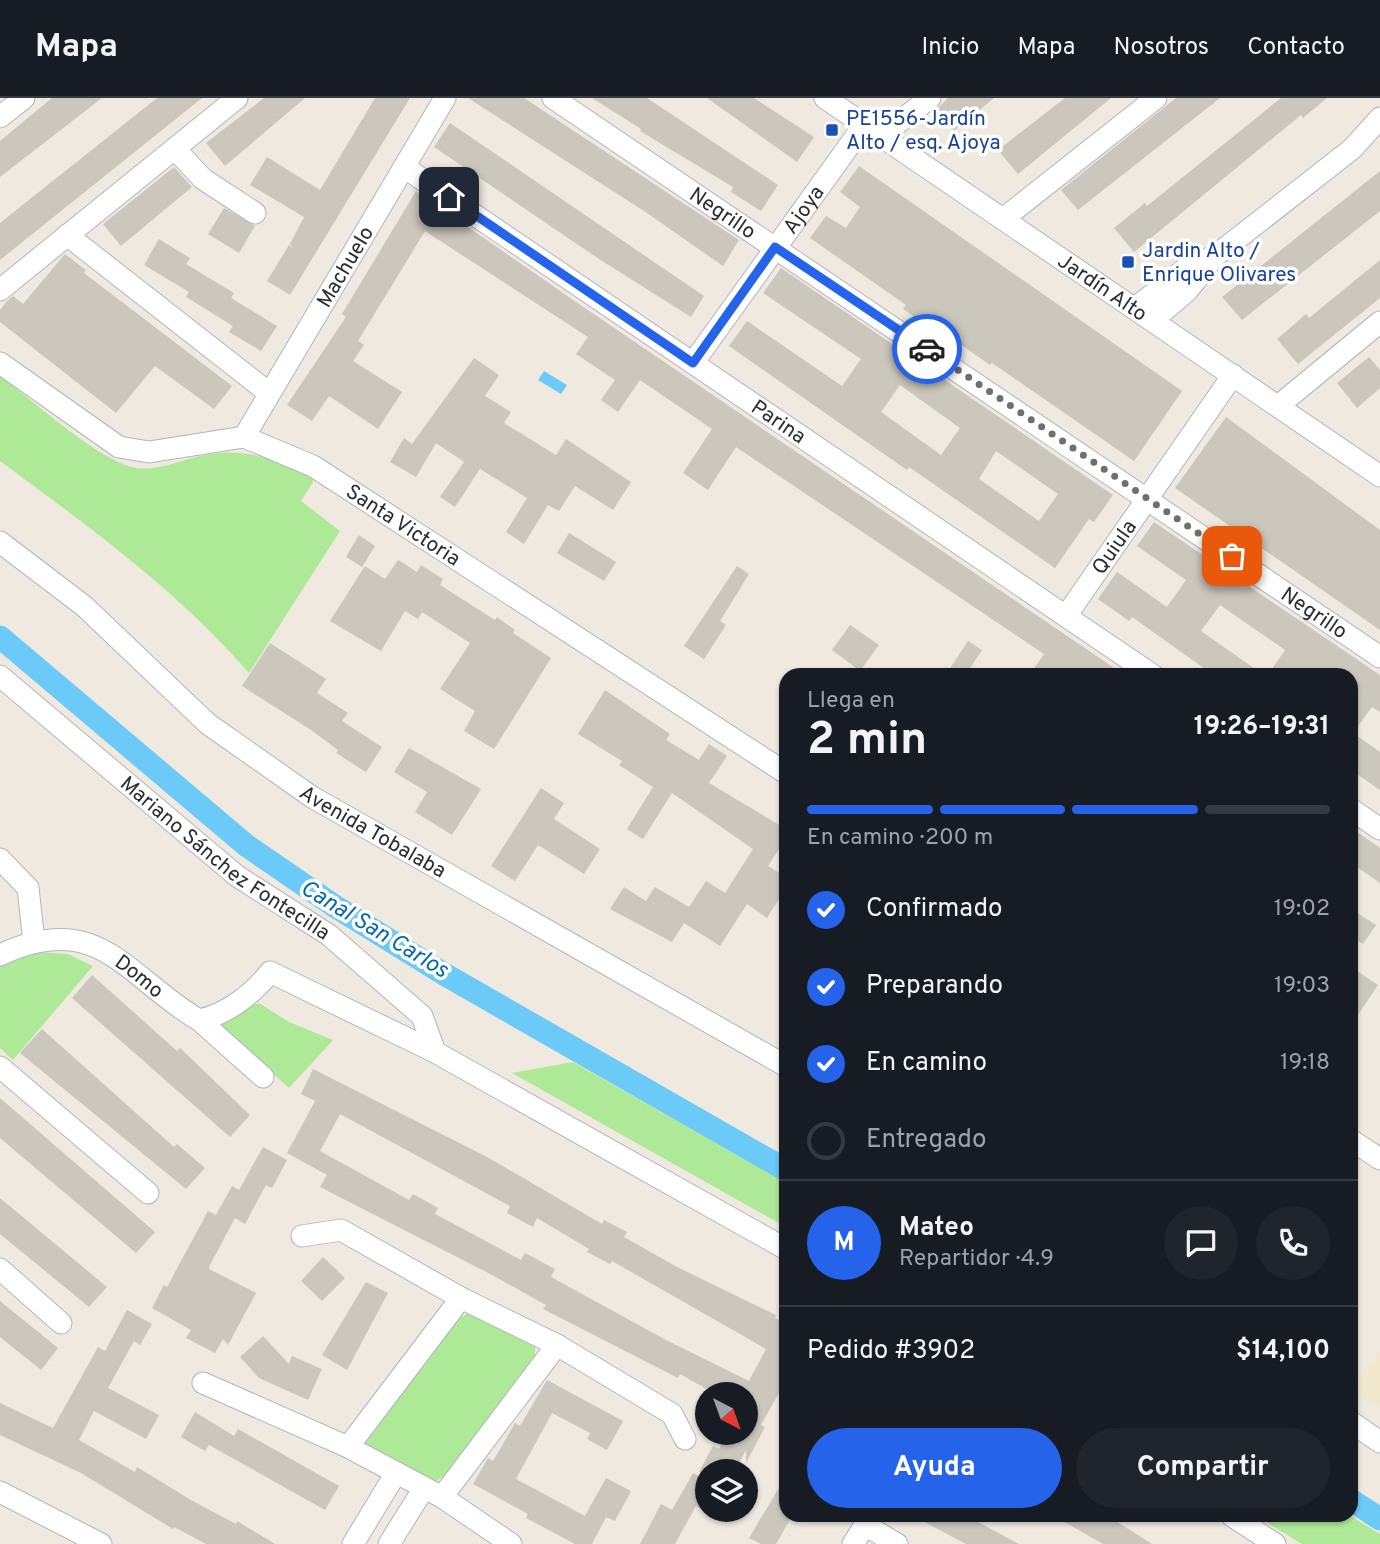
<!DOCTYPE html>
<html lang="es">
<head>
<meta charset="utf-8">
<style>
  :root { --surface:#171b24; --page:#20242c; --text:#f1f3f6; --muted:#9ea1a6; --line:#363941; --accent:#2563eb }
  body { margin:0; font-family:Overpass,sans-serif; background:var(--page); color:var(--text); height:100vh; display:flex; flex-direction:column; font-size:26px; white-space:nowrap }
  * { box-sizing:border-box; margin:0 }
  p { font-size:23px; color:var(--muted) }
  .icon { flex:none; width:38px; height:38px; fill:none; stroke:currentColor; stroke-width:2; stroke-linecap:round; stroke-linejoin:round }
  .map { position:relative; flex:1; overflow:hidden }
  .drawer { position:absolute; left:779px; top:570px; width:579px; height:854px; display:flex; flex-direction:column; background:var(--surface); border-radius:21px; box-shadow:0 2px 5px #0004 }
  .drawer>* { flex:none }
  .needle { width:46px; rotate:139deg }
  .controls { position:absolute; left:695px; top:1284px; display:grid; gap:14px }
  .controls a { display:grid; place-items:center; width:63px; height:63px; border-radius:50%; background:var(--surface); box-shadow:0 2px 5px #0004; font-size:35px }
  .pin { position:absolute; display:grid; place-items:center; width:60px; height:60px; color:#fff; margin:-30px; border-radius:14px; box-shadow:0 4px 10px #0006 }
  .courier { position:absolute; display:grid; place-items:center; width:70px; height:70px; margin:-35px; border:5px solid #2563eb; border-radius:50%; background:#fff; color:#222; box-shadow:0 2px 9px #0007 }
  .headline em { font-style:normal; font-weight:700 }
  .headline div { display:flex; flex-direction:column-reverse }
  .headline { display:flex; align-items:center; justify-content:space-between; height:119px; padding:0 28px }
  h1 { font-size:46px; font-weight:700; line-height:52px }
  .bar { display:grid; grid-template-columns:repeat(4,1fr); gap:10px 7px; align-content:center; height:84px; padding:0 28px }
  .bar i { height:9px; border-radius:5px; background:var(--line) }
  .bar .on { background:var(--accent) }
  .bar p { grid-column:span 4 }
  .line { display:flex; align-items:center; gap:18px; padding:0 28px; border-top:2px solid var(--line) }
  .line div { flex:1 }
  .round { display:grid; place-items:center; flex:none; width:74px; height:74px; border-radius:37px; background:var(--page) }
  ol { padding:0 28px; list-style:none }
  li { display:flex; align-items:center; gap:21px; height:77px }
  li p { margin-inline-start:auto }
  li .icon { padding:7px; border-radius:50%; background:var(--accent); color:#fff; stroke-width:4 }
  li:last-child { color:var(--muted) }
  li i { width:38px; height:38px; border:4px solid var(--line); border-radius:50% }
  .button { display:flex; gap:14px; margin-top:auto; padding:14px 28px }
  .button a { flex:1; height:80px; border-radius:42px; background:var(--accent); color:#fff; font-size:28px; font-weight:700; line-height:80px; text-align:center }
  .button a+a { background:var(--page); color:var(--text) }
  header { display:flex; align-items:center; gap:42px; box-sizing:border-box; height:98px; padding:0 35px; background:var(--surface); border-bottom:2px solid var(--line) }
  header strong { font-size:33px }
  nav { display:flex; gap:38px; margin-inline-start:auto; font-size:24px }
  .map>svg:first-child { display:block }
  .education { fill:#f2e8cd }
  .green { fill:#aee998 }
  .water { fill:#6bcaf8 }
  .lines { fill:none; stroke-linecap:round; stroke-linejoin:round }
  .canal { stroke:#6bcaf8; stroke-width:23 }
  .building { fill:#cbc7bd; fill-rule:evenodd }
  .minor-casing { stroke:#b3b4c1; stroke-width:23 }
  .minor { stroke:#fff; stroke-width:21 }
  .done { stroke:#716f6b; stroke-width:7; stroke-dasharray:0 12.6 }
  .route { stroke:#2563eb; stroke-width:9 }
  .transit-dot { fill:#1a4fb4; stroke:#fff; stroke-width:2.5 }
  .labels { text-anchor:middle; stroke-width:7; stroke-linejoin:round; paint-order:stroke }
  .transit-label { font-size:21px; fill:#164399; stroke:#fff; text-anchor:start }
  .street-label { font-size:21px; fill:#2d2d2d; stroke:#fff }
  .water-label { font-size:23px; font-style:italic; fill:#0367ab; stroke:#fff }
</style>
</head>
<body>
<header>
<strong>Mapa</strong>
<nav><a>Inicio</a><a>Mapa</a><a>Nosotros</a><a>Contacto</a></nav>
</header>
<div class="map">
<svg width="1380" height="1446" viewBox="0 0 1380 1446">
  <rect width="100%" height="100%" fill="#efe9df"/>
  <path class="education" d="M1380,1253V1310L1353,1291Z"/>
  <path class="green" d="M0,278C33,302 99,364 137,370C160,373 183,361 205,357C245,349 277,362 312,379L313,384L301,403L340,433L249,575C177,492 88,428 0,363Z
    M36,854L68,856L93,868L13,962L0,950V868Z
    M259,905L289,924L333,942L289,990L216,924Z
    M573,964L786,1085V1129L512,975Z
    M472,1212L535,1246V1262L443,1379L434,1384L369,1356L363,1334L456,1223Z
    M1256,1418H1351L1380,1436V1446H1302Z"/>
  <path class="water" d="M544,273L567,287L561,296L538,282Z"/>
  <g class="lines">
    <path class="canal" d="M0,539L247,748L336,809L444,876L786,1072
      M1351,1402L1380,1421"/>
  </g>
  <path class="building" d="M52,0H102L0,79V43Z
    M157,0H202L0,162V125Z
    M264,0H305L225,68L206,45Z
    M375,0H410L290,197L267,183L289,147L294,151L290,146L304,119L250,87L267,59L320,92Z
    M468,0H524L739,142L723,168L647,115Z
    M592,0H647L778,87L761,113L731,94L733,89L640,33L641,31Z
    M707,0H754L814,39L797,64Z
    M948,0H994L954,33L936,12Z
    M1065,0H1111L1018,76L998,52Z
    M1176,0H1220L1078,112L1061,92Z
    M1281,0H1327L1303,20L1301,17L1134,154L1114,130L1145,105L1147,108Z
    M450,25L704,198L691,219L599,161L434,49Z
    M859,68L1182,293L1134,363L992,265L990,267L943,234L941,237L903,211L906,207L810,140L826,118L846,130L860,109L840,94Z
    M174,69L192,89L121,148L103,126Z
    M1380,73V113L1242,222L1222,199Z
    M416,93L576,204L1126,578H1029L1044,556L736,349L708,392L683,375L712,331L640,282L618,314L601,302L615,282L576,256L588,239L425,133L358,243L364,247L353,263L402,294L378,331L329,298L312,323L287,307L346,219L342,216Z
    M224,110L255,128L239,155L208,136Z
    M159,141L190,160L186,166L234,195L231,200L277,228L261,253L229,234L233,228L186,199L189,194L144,167Z
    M65,156L86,172L84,175L232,288L214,311L155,268L116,315L0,224V212L7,203L13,198L23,206Z
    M1380,162V200L1298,266L1277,241L1306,216L1309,220Z
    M781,170L1113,397L1094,424L1089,421L1055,470L909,369L907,372L729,248L747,223L842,288L861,261L763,195ZM900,287L960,330L941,357L881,314ZM996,353L1058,396L1039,423L979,381Z
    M1369,259L1380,272V290L1357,310L1337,285Z
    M474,260L499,277L485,298L511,314L504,325L556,357L566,341L631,384L613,412L575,388L559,413L548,407L524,446L506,434L527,400L480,371L455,409L440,399L464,364L436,345L416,379L390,364L404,340L412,346Z
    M1226,319L1380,432V532L1175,390Z
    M1154,424L1380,577V614L1372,609L1353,635L1380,654V692L1351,672V578H1267L1285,552L1220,507L1201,533L1265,578H1215L1132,519L1129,523L1098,501L1117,474L1167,509L1186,482L1137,448Z
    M569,435L616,464L604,483L557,455Z
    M359,437L375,448L362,469L346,459Z
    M398,462L417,474L421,467L443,481L440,487L495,522L497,519L515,532L513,535L551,560L494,651L464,633L475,613L440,591L470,545L422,514L418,521L405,513L381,553L330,523L365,468L385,481Z
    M737,468L749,476L720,523L726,527L704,561L684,548Z
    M850,527L879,547L860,573L832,552Z
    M968,543L982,552L965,578H945Z
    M270,545L326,581L317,595L348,615L342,623L382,649L366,674L336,655L338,652L311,632L242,588Z
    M605,592L670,636L666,642L699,662L709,646L727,658L709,685L786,731V740L768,768L786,779V790L767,820L747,806L720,848L684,825L672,844L610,811L624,789L646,803L655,789L689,809L706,783L725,795L753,751L672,695L643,741L627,731L653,689L619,667L622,663L578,636Z
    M409,650L481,691L452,737L415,714L427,694L394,674Z
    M541,690L564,705L554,721L600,751L584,776L538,747L515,783L491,768Z
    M1357,734L1380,750V785L1351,765V743Z
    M1351,811L1376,827L1363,846L1351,839Z
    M1351,869L1378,887L1351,927Z
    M92,877L177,953L180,950L250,1017L230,1039L72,900Z
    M42,931L174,1049L177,1046L205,1070L186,1091L20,955Z
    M313,971L489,1060L602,1126L604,1122L627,1134L624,1139L677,1169L776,1217L775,1220L786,1226V1282L761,1327L765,1329L746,1365V1352L734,1374H699L713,1348L719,1351L727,1335H746V1297H717L680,1276L678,1280L543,1211L546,1207L494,1178L320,1089L327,1077L287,1055L315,1003L301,996ZM340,1016L510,1108L507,1115L533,1129L537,1120L589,1151L587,1154L610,1166L612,1163L766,1251L749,1283L666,1242L551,1179L555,1171L525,1155L521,1162L435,1116L438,1110L413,1096L409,1102L320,1053Z
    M0,1000L155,1134L136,1155L0,1040Z
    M263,1049L287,1062L272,1090L266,1087L245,1126L235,1120L210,1167L209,1171L256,1195L228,1247L223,1241L215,1255L186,1240L191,1232L152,1210L164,1187L167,1189L208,1113L216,1117L232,1088L239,1092Z
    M0,1100L107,1189L89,1209L0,1136Z
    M323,1159L345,1180L322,1203L301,1183Z
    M366,1184L388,1195L347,1272L322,1257Z
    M0,1203L58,1250L41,1272L0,1239Z
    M127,1212L152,1226L140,1247L134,1243L108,1290L159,1317L146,1341L94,1313L79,1342L135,1374L137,1369L191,1402L236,1426L237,1423L275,1446H206L174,1429L173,1431L81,1375L0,1337V1305L53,1330L98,1249L105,1253Z
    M263,1238L289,1266L292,1258L322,1271L308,1302L259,1280L240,1259Z
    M547,1282L623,1323L607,1352L587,1341L590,1335L552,1315L516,1381L585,1418L606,1380L631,1393L615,1423L606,1419L592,1446H575L526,1420L528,1416L473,1386L488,1360L493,1363L515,1325L520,1328Z
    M195,1314L234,1338L238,1331L339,1388L325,1412L209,1347L205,1353L181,1339Z
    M693,1375L707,1382V1414L696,1408L675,1446H640L661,1406L672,1412Z
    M786,1378V1418H792L776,1446H761L749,1440Z
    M913,1418H967L1019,1446H966Z
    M1054,1418H1108L1152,1446H1103Z"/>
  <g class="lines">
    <g class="minor-casing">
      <g id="minor">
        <path id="s1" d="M553,0L1380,559"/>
        <path id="s2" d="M825,0L1380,378"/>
        <path d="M0,19L24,0"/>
        <path d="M881,38L930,0"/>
        <path d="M175,51L203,81L255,115"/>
        <path id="s3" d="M404,69L1154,578"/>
        <path d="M1003,121L1156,0"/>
        <path d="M67,137L269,295"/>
        <path d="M0,192L237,0"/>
        <path d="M1135,210L1185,171L1212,159"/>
        <path d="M1153,222L1187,193L1215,158L1352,51L1380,20"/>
        <path id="s4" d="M0,265L119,349L149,354L244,339L313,368L786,675"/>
        <path id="s5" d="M693,265L864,27"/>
        <path d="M1278,308L1380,224"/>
        <path id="s6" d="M244,339L445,0"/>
        <path id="s7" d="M0,444L84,508L208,626L312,699L786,968"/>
        <path id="s8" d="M1066,518L1233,277"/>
        <path id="s9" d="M0,578L237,778L329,837L422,918L435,954"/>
        <path d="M1351,711L1380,731"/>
        <path d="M0,761L28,790L34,844"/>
        <path id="s10" d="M0,857C99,810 127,880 199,922C226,917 254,895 270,874L435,954L786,1151"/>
        <path d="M199,922L263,979"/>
        <path d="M0,969L148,1095"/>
        <path d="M1351,1042L1380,1061"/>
        <path d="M302,1138L341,1132L461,1200L557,1247L672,1316L685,1341"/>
        <path d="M0,1171L61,1225"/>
        <path d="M203,1285L348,1349L442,1399L511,1446"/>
        <path d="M1351,1324L1380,1344"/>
        <path d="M348,1349L461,1200"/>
        <path d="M0,1394L101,1446"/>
        <path d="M442,1399L557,1247"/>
        <path d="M1232,1418L1275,1446"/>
        <path d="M353,1446L396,1375"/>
        <path d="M389,1446L424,1390"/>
        <path d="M853,1446L865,1427L897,1446"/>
      </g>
    </g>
    <use href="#minor" class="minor"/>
  </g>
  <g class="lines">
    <path class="done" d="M927,251L1232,458"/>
    <path class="route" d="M449,99L693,265L775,149L927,251"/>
  </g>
  <g class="transit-dot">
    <rect x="825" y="25" width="14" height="14" rx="3.5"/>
    <rect x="1121" y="157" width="14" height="14" rx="3.5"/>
  </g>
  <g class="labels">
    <g class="transit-label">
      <text x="846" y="27">PE1556-Jardín<tspan x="846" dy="24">Alto / esq. Ajoya</tspan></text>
      <text x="1142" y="159">Jardin Alto /<tspan x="1142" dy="24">Enrique Olivares</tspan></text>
    </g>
    <g class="street-label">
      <text dy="7" stroke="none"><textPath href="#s5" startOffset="189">Ajoya</textPath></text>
      <text dy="7" stroke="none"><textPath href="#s1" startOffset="205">Negrillo</textPath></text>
      <text dy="7" stroke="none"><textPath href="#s6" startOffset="198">Machuelo</textPath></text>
      <text dy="7" stroke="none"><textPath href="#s2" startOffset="336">Jardín Alto</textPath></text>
      <text dy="7" stroke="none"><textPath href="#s3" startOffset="453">Parina</textPath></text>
      <text dy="7" stroke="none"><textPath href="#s4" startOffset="455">Santa Victoria</textPath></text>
      <text dy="7" stroke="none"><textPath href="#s8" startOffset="84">Quiula</textPath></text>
      <text dy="7" stroke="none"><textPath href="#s1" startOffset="919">Negrillo</textPath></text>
      <text dy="7" stroke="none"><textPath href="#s7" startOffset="474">Avenida Tobalaba</textPath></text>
      <text dy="7" stroke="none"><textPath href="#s9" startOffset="290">Mariano Sánchez Fontecilla</textPath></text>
      <text dy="7" stroke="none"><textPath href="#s10" startOffset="152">Domo</textPath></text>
    </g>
    <g class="water-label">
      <text transform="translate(375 830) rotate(31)" y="8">Canal San Carlos</text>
    </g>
  </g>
</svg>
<div class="controls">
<a><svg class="needle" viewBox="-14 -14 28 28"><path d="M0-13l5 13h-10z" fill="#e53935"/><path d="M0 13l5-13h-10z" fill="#9ea1a6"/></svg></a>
<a><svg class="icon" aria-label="layers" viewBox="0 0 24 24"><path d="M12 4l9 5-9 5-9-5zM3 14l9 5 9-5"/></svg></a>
</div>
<div class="pin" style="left:1232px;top:458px;background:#ea580c"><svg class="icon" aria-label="bag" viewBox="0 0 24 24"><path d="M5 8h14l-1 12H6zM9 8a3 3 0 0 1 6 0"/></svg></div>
<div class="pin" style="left:449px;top:99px;background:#1f2937"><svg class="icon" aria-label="home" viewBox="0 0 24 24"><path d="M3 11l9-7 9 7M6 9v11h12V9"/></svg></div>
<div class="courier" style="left:927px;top:251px"><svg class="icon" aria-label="car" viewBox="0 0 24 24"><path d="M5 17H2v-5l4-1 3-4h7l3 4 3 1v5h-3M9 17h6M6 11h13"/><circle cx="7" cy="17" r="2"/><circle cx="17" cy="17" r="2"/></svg></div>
<section class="drawer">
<div class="headline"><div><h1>2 min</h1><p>Llega en</p></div><em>19:26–19:31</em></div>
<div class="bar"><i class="on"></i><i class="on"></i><i class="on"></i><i></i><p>En camino · 200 m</p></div>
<ol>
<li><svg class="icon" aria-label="check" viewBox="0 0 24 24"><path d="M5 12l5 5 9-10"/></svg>Confirmado<p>19:02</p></li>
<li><svg class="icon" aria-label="check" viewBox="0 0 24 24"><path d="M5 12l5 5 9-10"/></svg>Preparando<p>19:03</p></li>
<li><svg class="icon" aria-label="check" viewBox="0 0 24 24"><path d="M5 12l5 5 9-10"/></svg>En camino<p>19:18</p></li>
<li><i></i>Entregado</li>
</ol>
<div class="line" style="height:126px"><b class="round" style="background:var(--accent);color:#fff">M</b><div><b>Mateo</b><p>Repartidor · 4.9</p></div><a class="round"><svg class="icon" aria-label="chat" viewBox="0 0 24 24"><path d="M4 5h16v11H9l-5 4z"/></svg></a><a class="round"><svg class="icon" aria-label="phone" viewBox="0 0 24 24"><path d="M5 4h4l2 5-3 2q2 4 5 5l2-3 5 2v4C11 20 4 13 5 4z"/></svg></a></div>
<div class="line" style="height:91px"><div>Pedido #3902</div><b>$14,100</b></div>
<div class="button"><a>Ayuda</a><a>Compartir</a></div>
</section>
</div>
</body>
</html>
